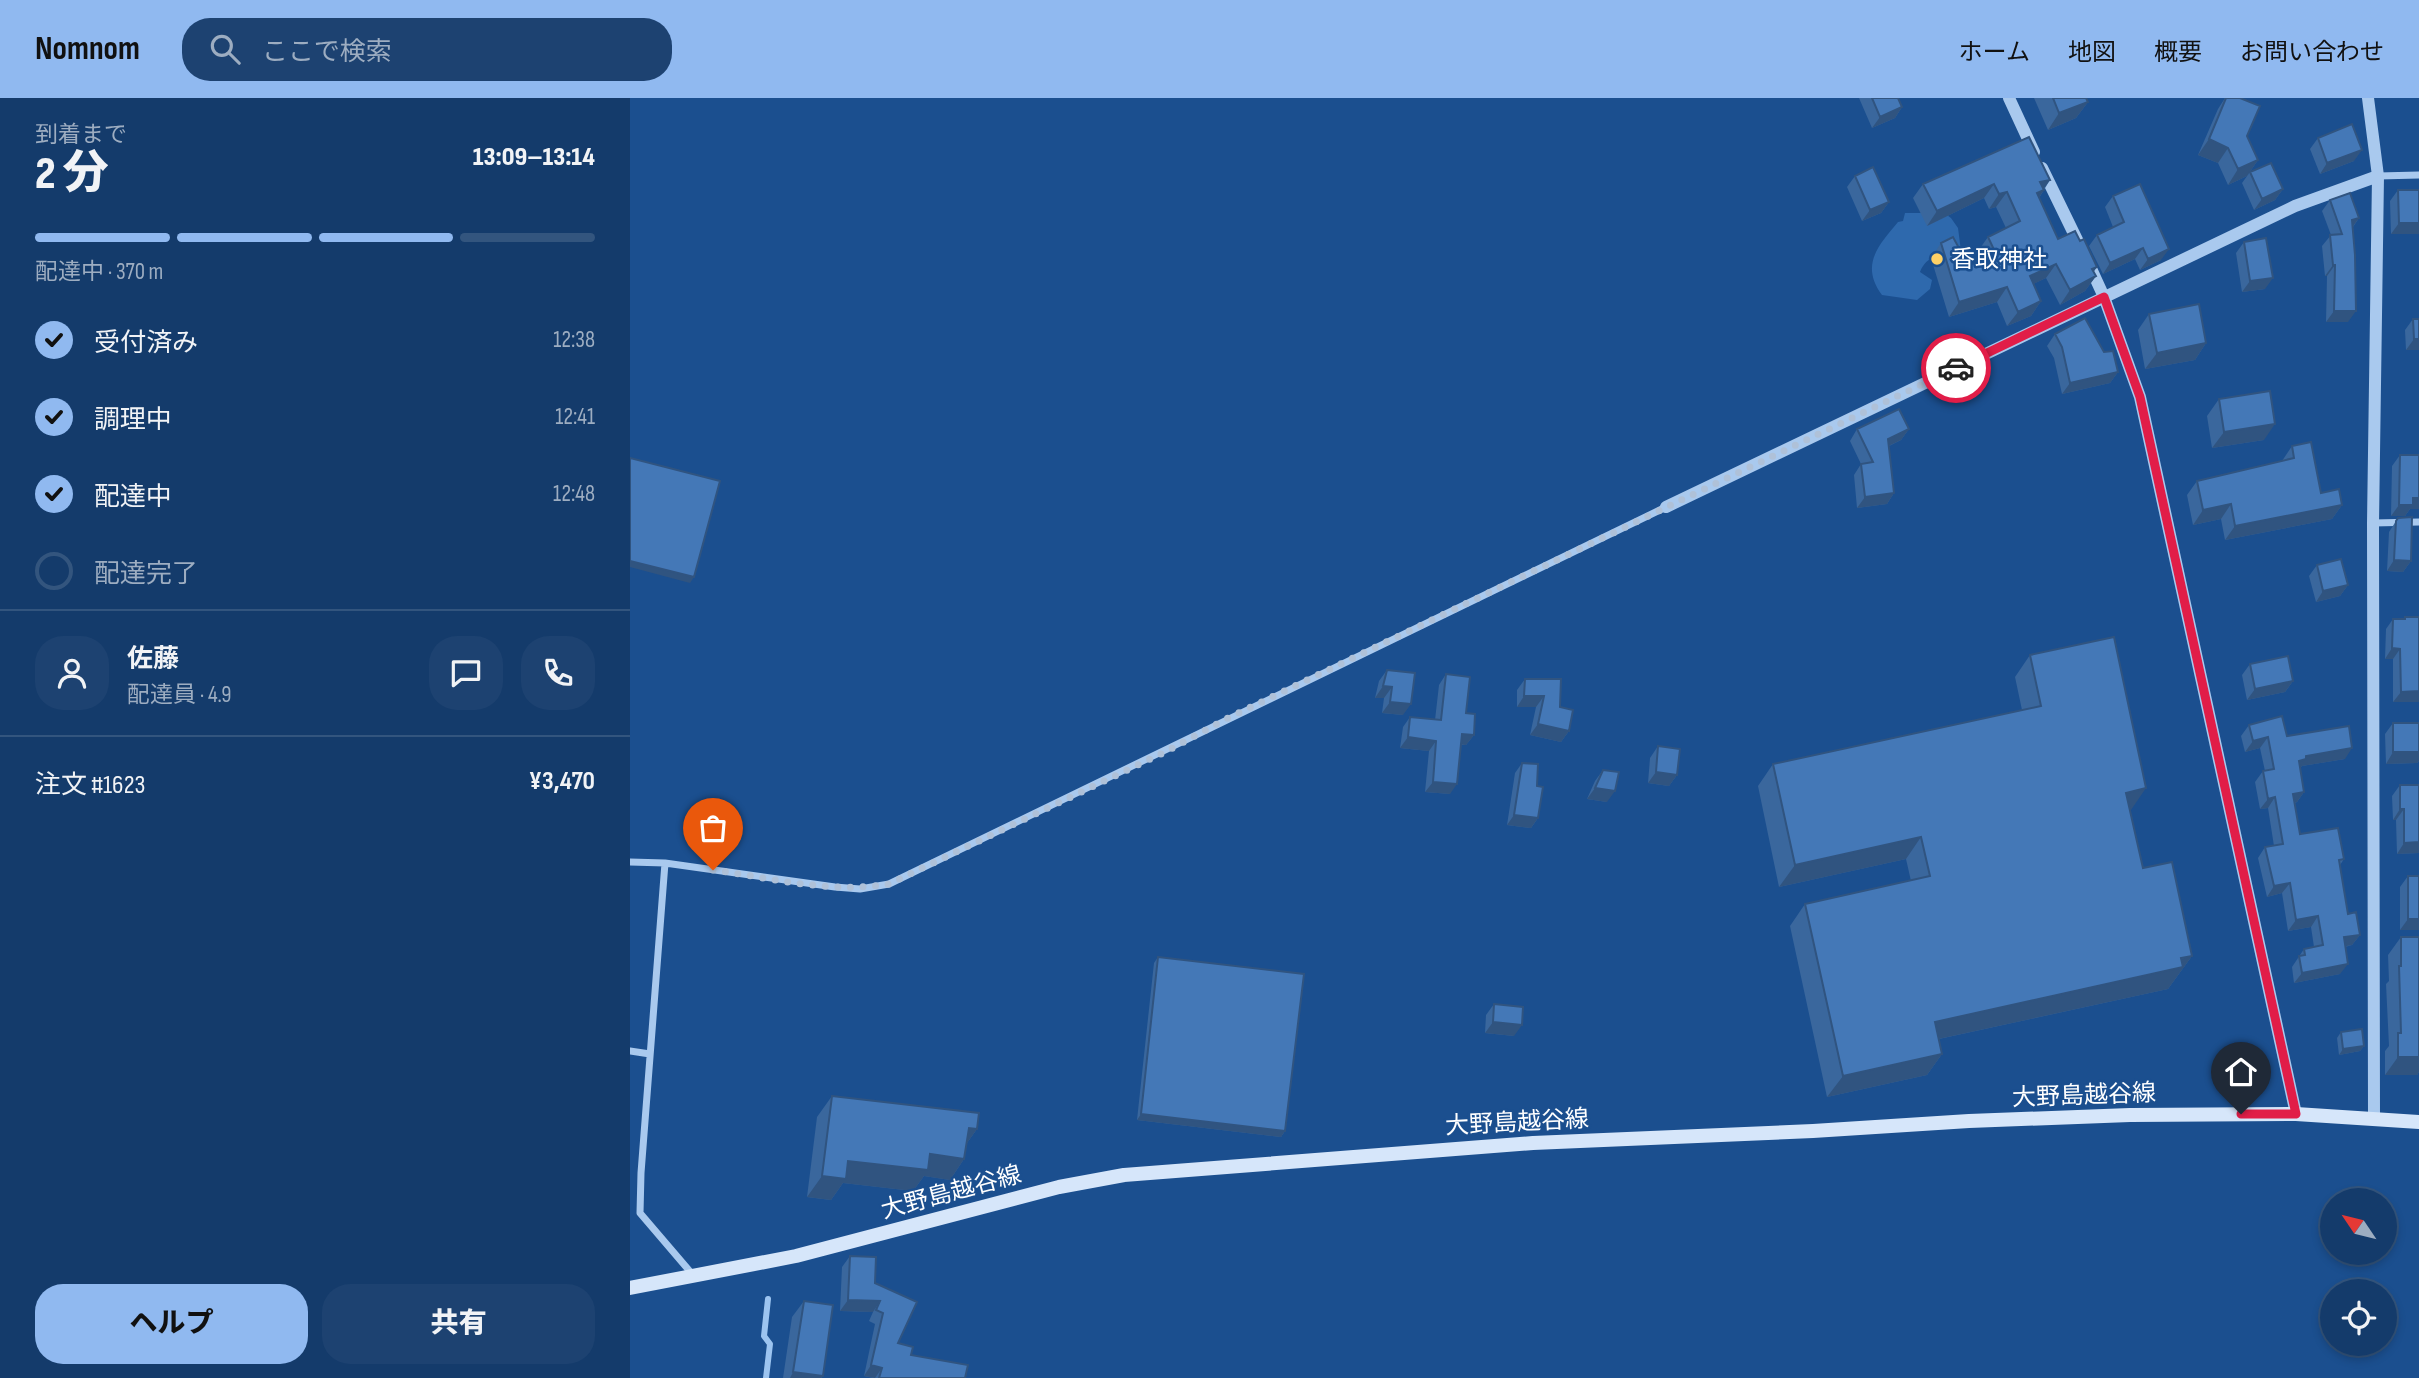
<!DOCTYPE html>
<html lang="ja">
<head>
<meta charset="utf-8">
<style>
  :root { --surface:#143b6b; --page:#1d4271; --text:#f1f3f6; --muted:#9dadc1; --line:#33557e; --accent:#90b9f0 }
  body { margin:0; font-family:"Sofia Sans Condensed","Noto Sans JP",sans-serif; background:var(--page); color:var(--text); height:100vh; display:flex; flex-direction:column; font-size:26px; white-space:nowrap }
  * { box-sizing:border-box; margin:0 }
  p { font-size:23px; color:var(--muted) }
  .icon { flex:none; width:38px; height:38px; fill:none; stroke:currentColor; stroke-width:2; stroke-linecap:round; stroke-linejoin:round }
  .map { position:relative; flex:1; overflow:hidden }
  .side { display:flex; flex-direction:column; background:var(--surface); width:630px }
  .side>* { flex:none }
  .needle { width:46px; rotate:305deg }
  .tools { position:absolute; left:1690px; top:1090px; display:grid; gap:14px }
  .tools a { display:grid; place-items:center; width:77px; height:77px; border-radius:50%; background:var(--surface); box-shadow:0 4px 10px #0003,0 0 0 2px var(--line); font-size:35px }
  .pin { position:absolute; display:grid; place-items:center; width:60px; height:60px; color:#fff; margin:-72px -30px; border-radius:50% 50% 50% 0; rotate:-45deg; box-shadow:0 0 7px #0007 }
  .pin .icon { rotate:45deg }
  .courier { position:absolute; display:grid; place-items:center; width:70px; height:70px; margin:-35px; border:5px solid #e11d48; border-radius:50%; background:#fff; color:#222; box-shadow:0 2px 9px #0007 }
  .head em { font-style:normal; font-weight:800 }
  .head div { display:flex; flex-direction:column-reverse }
  .head { display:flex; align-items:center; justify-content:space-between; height:119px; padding:0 35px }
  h1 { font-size:46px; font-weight:800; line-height:52px }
  .bar { display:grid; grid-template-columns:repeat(4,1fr); gap:10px 7px; align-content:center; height:84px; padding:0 35px }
  .bar i { height:9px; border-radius:5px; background:var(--line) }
  .bar .on { background:var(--accent) }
  .bar p { grid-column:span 4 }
  .line { display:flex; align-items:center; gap:18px; padding:0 35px; border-top:2px solid var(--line) }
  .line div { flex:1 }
  .round { display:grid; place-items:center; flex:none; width:74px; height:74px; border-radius:28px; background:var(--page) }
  ol { padding:0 35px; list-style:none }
  li { display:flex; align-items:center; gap:21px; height:77px }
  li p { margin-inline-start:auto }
  li .icon { padding:7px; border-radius:50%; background:var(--accent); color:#111; stroke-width:4 }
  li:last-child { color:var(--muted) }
  li i { width:38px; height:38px; border:4px solid var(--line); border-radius:50% }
  .action { display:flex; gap:14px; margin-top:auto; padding:14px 35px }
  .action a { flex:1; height:80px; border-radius:28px; background:var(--accent); color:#111; font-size:28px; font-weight:800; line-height:80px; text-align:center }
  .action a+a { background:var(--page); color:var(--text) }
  header { display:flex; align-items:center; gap:42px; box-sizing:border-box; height:98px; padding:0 35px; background:var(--accent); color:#111 }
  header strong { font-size:33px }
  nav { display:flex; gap:38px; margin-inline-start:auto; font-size:24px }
  .search { width:490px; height:63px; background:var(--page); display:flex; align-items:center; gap:18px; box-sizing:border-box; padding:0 24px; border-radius:28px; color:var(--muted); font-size:26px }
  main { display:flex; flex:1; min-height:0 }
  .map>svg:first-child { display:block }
  .green { fill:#2e69ad }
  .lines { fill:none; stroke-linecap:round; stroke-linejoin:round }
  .stream { stroke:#9cc4f0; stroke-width:6 }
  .minor { stroke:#a9c9ee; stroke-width:7 }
  .tertiary { stroke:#a9c9ee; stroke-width:12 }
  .secondary { stroke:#d6e6fa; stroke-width:14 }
  .wall { fill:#3a679d }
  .shaded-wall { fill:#305480 }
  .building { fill:#4478b7; stroke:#305480; stroke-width:2 }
  .done { stroke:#afc1d8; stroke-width:7; stroke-dasharray:0 12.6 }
  .route { stroke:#e11d48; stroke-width:9 }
  .poi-dot { fill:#ffd166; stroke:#1b4f8f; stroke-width:2.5 }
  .labels { text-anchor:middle; stroke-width:5; stroke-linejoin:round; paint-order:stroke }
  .poi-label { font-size:24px; fill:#fff; stroke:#1b4f8f; text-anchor:start }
  .street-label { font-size:24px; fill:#fff; stroke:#1b4f8f }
</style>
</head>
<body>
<header>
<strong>Nomnom</strong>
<div class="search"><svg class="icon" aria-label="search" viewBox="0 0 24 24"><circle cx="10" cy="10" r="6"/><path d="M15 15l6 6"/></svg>ここで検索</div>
<nav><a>ホーム</a><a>地図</a><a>概要</a><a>お問い合わせ</a></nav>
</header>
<main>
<section class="side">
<div class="head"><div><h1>2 分</h1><p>到着まで</p></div><em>13:09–13:14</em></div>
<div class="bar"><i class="on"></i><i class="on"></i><i class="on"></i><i></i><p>配達中 · 370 m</p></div>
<ol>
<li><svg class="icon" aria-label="check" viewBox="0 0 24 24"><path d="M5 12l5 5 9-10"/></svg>受付済み<p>12:38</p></li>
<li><svg class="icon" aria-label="check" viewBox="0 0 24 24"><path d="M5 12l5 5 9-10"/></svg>調理中<p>12:41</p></li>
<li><svg class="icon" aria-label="check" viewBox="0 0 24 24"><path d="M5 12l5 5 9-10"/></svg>配達中<p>12:48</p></li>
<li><i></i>配達完了</li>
</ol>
<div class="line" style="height:126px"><a class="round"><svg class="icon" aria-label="person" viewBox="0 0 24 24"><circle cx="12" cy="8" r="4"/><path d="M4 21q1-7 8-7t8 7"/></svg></a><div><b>佐藤</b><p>配達員 · 4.9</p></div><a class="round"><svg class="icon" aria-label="chat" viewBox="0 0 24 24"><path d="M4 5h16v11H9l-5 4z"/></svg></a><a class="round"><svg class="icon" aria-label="phone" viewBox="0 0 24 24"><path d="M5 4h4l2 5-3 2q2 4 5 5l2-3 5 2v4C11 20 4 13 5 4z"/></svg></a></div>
<div class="line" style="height:91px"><div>注文 #1623</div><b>¥3,470</b></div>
<div class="action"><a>ヘルプ</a><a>共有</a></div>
</section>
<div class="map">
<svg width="1789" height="1280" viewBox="0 0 1789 1280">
  <rect width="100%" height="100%" fill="#1b4f8f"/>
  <path class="green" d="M1275,115H1314L1321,120L1328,130L1331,153C1315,161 1299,152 1290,174L1302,182L1300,191L1287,202L1252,197C1230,167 1248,148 1268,124L1273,123Z"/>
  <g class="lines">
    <path class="stream" d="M136,1280L140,1246L134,1238L138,1201"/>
    <path class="minor" d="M1748,78L1789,77
      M1743,425L1789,424
      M0,764L35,765L205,789L230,791L259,786L1036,409
      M35,765L11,1075L10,1115L63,1177
      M0,953L20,956"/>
    <path class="tertiary" d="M1379,0L1404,54
      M1738,0L1748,78L1743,425L1744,1021
      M1412,70L1450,148
      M1458,164L1474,199L1510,299L1666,1016
      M1036,409L1665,108L1748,78"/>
    <path class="secondary" d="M0,1190L166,1158L429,1089L494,1077L903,1045L1183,1033L1339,1023L1500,1017L1666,1016L1789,1024"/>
  </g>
  <path class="wall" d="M1229,0H1268L1272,9L1265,20L1242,30Z
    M1404,0H1456L1458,4L1446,20L1418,32Z
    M1595,0H1610L1617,38L1628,62L1617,78L1598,87L1588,65L1568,57L1588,11Z
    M1688,40L1724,63L1690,76L1680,51Z
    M1620,74L1653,91L1645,102L1624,112L1612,85Z
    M1225,78L1259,104L1251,115L1232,123L1217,89Z
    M1420,82L1409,100L1428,141L1463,174L1466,178L1455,193L1430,207L1416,180L1403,186L1411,203L1401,218L1377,228L1367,204L1319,219L1301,160L1311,145L1338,167L1352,163L1348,153L1358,139L1376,130L1366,109L1359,111L1354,100L1297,128L1283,100L1293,86Z
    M1768,92L1789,136H1761L1760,103Z
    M1483,98L1531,162L1510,172L1505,161L1473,176L1459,148L1467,137L1483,129L1475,109Z
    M1700,102L1729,120L1723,129L1718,224H1696L1697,178H1695L1692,148L1701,137L1692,113Z
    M1614,144L1635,191L1612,194L1606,155Z
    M1519,216L1576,245L1565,262L1515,271L1508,232Z
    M1783,221H1789V252H1776L1775,232Z
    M1425,236L1474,254L1488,274L1480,285L1432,296L1424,260L1417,248Z
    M1589,301L1634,342L1582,350L1577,318Z
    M1227,331H1279L1271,342L1259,348L1264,395L1257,406L1227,410L1224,377L1231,366L1220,343Z
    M1662,348L1691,395L1712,407L1702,421L1595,442L1591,421L1563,427L1557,397L1567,383L1652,363Z
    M1770,357H1789V411H1780L1775,418H1761L1762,368Z
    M1768,420L1781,463L1773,474L1757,473L1759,434Z
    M1687,467L1718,487L1710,498L1686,504L1679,478Z
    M1775,519H1789V604H1763V561H1755L1756,531L1763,521H1773Z
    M1400,557L1501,712H1500L1513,770L1562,858L1538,891L1309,941L1312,956L1297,977L1197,999L1160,828L1175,806L1281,783L1276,761L1149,789L1128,688L1143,666L1392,612L1385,579Z
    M1620,566L1663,583L1655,594L1617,602L1612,577Z
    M757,572L773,617L752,615L754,600H745L749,583Z
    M816,576L836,615L844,637L836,647H831L820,696L795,694L799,653L770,650L773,629L780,619L805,622L809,587Z
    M895,581L930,609L939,633L931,644L900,637L906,609H887V592Z
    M1763,625H1789V663L1787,665L1756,666L1755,636Z
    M1619,627L1657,638L1715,661L1672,668L1670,670L1674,694L1667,704L1665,705L1670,736L1714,761L1710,767L1718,816L1730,837L1722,847L1715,849L1710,876L1664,885L1662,869L1674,851L1684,849L1681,829L1658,833L1652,795L1637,799L1628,760L1635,749L1644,748L1638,710L1630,711L1625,684L1633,673H1635L1630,650L1615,654L1611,638Z
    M1028,648L1047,677L1039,688L1018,685L1020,660Z
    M892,665L907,688L908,720L901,730L877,727L885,675Z
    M973,672L977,704L957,701L965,683Z
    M1770,687H1789V755L1767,756L1766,722H1763L1762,698Z
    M1778,778L1789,832H1770V789Z
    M1771,839H1789V974L1787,977H1755V953L1759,948L1756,886L1759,883L1758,857Z
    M528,859L655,1033L651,1039L507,1022L524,865Z
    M864,906L884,938L855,935L856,917Z
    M1711,934L1734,948L1730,953L1709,957L1707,940Z
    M202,998L347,1031L337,1045L334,1061L320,1082L294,1078L283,1093L213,1085L201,1102L177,1099L187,1019Z
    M220,1158L245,1185L268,1245L281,1257L335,1280H243L234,1278L245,1226L239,1223L243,1214L210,1213L212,1169Z
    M174,1203L193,1278L191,1280H153L162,1219Z"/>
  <path class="shaded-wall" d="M1458,4L1446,20L1418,32L1429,15Z
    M1272,9L1265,20L1242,30L1250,19Z
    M1579,41L1598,50L1588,65L1568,57Z
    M1732,52L1724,63L1690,76L1697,65Z
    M1628,62L1617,78L1598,87L1608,71Z
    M1420,82L1412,93L1414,92L1404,107L1410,84Z
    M1364,86L1354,100L1297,128L1307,113Z
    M1653,91L1645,102L1624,112L1632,101Z
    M1377,94L1366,109L1359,111L1369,96Z
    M1259,104L1251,115L1232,123L1240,112Z
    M1729,120L1721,131L1722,122Z
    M1769,125H1789V136H1761Z
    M1513,150L1505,161L1473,176L1480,165Z
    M1539,151L1531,162L1510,172L1518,161Z
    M1426,166L1416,180L1389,193L1400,178Z
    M1703,167H1705L1697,178H1695Z
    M1467,169L1458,182L1466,178L1455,193L1430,207L1440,192L1462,171Z
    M1643,180L1635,191L1612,194L1620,183Z
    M1377,189L1367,204L1319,219L1329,204Z
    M1411,203L1401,218L1377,228L1388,214Z
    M1704,213H1726L1718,224H1696Z
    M1784,241H1789V252H1776Z
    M1576,245L1565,262L1515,271L1527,255Z
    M1488,274L1480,285L1432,296L1440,285Z
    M1645,326L1634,342L1582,350L1594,334Z
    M1279,331L1271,342L1250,352L1258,341Z
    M1264,395L1257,406L1227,410L1235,399Z
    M1783,400H1789V411H1780L1775,418H1761L1769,407Z
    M1601,406L1591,421L1563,427L1573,412Z
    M1712,407L1702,421L1595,442L1605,428Z
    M1764,462L1781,463L1773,474L1757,473Z
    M0,463L64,479L60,485L0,469Z
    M1718,487L1710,498L1686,504L1693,493Z
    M1762,550L1770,551L1763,561H1755Z
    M1663,583L1655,594L1617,602L1625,591Z
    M753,588L762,589L754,600H745Z
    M1789,593V604H1763L1771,594Z
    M894,598H914L906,609H887Z
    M760,604L781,606L773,617L752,615Z
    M908,626L939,633L931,644L900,637Z
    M832,636L844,637L836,647L824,646Z
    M778,639L806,643L799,653L770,650Z
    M1638,639L1630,650L1615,654L1623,643Z
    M1722,650L1715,661L1672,668L1669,672V663L1676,658Z
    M1763,654H1789V663L1787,665L1756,666Z
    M1026,674L1047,677L1039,688L1018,685Z
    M803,684L827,686L820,696L795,694Z
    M965,690L985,693L977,704L957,701Z
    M1516,690L1501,712L1481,716L1496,695Z
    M1674,694L1667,704L1656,706L1663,696Z
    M1645,699L1638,710L1630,711L1638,701Z
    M1770,711H1774L1766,722H1763Z
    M884,717L908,720L901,730L877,727Z
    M1291,739L1276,761L1149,789L1165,767Z
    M1789,744V755L1767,756L1774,745Z
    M1660,785L1652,795L1637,799L1644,788Z
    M1688,818L1681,829L1658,833L1666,822Z
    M1778,821H1789V832H1770Z
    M1730,837L1722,847L1706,850L1714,839Z
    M1562,858L1538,891L1290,945L1305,924Z
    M1718,866L1710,876L1664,885L1672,875Z
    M863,924L892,927L884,938L855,935Z
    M1734,948L1730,953L1709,957L1713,951Z
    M1312,956L1297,977L1197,999L1213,978Z
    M1768,959H1789V974L1787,977H1755Z
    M511,1016L655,1033L651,1039L507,1022Z
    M339,1030L347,1031L332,1052Z
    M300,1056L334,1061L320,1082L294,1078L283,1093L213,1085L201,1102L177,1099L192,1078L218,1063Z
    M218,1202L250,1203L243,1214L210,1213Z
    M241,1267L252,1270L245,1280L234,1278Z
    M163,1274L193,1278L191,1280H160Z"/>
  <path class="building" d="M1242,0H1268L1272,9L1250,19Z
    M1423,0H1456L1458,4L1429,15Z
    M1596,0H1610L1630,8L1617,38L1628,62L1608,71L1598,50L1579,41Z
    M1722,26L1732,52L1697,65L1688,40Z
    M1399,39L1420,82L1410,84L1414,92L1407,95L1428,141L1445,133L1450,143L1454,141L1467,169L1462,171L1466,178L1440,192L1426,166L1400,178L1411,203L1388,214L1377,189L1329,204L1311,145L1323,139L1338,167L1367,158L1358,139L1390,123L1377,94L1369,96L1364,86L1307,113L1293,86Z
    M1641,65L1653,91L1632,101L1620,74Z
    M1243,69L1259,104L1240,112L1225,78Z
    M1510,86L1539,151L1518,161L1513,150L1480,165L1467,137L1494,124L1483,98Z
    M1768,92H1789V125H1769Z
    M1720,95L1729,120L1722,122L1725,157L1726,213H1704L1705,167H1703L1700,137L1712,136L1700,102Z
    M1636,140L1643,180L1620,183L1614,144Z
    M1569,206L1576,245L1527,255L1519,216Z
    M1455,220L1474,254L1483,253L1488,274L1440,285L1432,249L1425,236Z
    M1783,221H1789V241H1784Z
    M1640,293L1645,326L1594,334L1589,301Z
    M1269,311L1279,331L1258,341L1264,395L1235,399L1231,366L1243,364L1227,331Z
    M1681,344L1691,395L1709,391L1712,407L1605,428L1601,406L1573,412L1567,383L1664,360L1662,348Z
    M1770,357H1789V400H1783V407H1769Z
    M0,360L90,383L64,479L0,463Z
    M1782,419L1781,463L1764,462L1766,423L1768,420Z
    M1711,461L1718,487L1693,493L1687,467Z
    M1775,519H1789V593L1771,594L1770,551L1762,550L1763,521H1775Z
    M1484,539L1516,690L1496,695L1513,770L1542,764L1562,858L1551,860L1553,869L1305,924L1312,956L1213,978L1175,806L1300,778L1291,739L1165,767L1143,666L1411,608L1400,557Z
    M1658,558L1663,583L1625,591L1620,566Z
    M757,572L785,575L781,606L760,604L762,589L753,588Z
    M816,576L840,579L836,615L845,616L844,637L832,636L827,686L803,684L806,643L778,639L780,619L811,622Z
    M895,581H931L930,609L943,612L939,633L908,626L914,598H894Z
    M1652,618L1657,638L1719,628L1722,650L1676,658V661L1669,663L1674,694L1663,696L1670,736L1708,730L1714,761L1709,762L1718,816L1726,814L1730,837L1714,839L1718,866L1672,875L1669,858L1675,857L1674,851L1693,847L1688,818L1666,822L1660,785L1644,788L1635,749L1653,746L1645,699L1638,701L1633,673L1644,671L1638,639L1623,643L1619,627Z
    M1763,625H1789V654H1763Z
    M1028,648L1050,651L1047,677L1026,674Z
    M892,665L908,666L907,688L913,689L908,720L884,717Z
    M973,672L989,674L985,693L965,690Z
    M1770,687H1789V744L1774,745V711H1770Z
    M1778,778H1789V821H1778Z
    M1771,839H1789V959H1768V935H1771L1769,868H1771Z
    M528,859L674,876L655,1033L511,1016Z
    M864,906L893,909L892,927L863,924Z
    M1732,931L1734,948L1713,951L1711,934Z
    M202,998L349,1015L347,1031L339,1030L334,1061L300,1056L298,1072L218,1063L216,1081L192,1078Z
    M220,1158L246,1159L245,1185L287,1204L268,1245L283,1249L281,1257L338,1267L335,1280H249L252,1270L241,1267L253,1215L246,1212L250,1203L218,1202Z
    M174,1203L203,1207L193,1278L163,1274Z"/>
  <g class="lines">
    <path class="done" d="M83,772C141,780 201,796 259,786L537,653L594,622L1326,270"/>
    <path class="route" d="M1326,270L1474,199L1510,299L1666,1016H1611"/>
  </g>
  <circle class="poi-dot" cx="1307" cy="161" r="7"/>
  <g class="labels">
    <g class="poi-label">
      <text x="1321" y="169">香取神社</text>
    </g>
    <g class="street-label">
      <text transform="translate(1454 997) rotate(-2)" y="8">大野島越谷線</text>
      <text transform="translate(887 1024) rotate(-3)" y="8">大野島越谷線</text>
      <text transform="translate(321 1094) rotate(-15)" y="8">大野島越谷線</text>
    </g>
  </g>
</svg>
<div class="tools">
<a><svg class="needle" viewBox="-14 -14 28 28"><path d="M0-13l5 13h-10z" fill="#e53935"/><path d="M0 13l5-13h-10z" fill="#9dadc1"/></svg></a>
<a><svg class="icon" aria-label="locate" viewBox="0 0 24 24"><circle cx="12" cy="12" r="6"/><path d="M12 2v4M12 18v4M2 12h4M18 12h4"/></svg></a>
</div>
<div class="pin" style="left:83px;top:772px;background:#ea580c"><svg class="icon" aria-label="bag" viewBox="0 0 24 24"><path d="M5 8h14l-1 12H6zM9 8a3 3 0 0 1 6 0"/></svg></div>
<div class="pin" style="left:1611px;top:1016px;background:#1f2937"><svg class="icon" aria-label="home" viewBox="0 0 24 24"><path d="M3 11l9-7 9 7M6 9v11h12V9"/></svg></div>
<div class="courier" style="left:1326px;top:270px"><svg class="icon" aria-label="car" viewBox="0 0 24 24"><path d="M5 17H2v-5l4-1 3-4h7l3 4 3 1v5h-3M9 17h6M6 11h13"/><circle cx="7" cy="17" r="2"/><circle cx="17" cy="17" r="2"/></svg></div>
</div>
</main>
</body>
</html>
